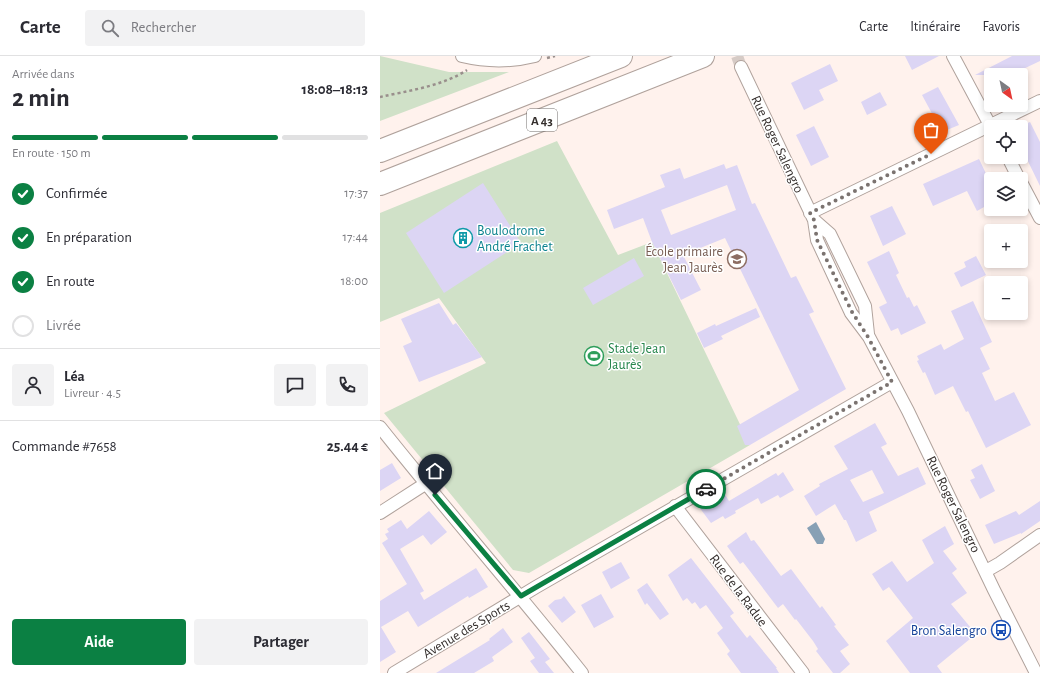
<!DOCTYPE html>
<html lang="fr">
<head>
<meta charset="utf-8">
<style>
  :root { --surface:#fff; --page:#f2f2f3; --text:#2b2b33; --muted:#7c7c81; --line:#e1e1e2; --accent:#0b8043 }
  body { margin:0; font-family:"Alegreya Sans",sans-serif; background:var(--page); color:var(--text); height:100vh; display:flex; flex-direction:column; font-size:15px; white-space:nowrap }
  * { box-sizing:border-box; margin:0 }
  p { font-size:13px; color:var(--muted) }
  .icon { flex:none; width:22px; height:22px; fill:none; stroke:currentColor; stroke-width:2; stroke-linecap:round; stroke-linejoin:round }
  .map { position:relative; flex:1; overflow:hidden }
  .drawer { display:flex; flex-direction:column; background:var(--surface); width:380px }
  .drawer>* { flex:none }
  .needle { width:26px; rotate:147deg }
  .tools { position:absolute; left:604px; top:12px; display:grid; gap:8px }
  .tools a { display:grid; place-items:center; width:44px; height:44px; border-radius:4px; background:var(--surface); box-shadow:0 2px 6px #0003; font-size:20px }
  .pin { position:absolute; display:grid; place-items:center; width:34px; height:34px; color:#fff; margin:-41px -17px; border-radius:50% 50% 50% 0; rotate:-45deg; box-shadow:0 0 4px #0007 }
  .pin .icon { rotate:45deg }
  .courier { position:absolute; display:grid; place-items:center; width:40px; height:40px; margin:-20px; border:3px solid #0b8043; border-radius:50%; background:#fff; color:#222; box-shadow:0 1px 5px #0007 }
  .overview em { font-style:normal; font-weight:700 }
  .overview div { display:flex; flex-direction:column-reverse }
  .overview { display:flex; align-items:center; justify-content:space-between; height:68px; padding:0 12px }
  h1 { font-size:26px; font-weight:700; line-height:30px }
  .bar { display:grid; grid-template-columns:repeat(4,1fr); gap:6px 4px; align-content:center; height:48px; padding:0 12px }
  .bar i { height:5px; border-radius:3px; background:var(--line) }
  .bar .current { background:var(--accent) }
  .bar p { grid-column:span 4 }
  .line { display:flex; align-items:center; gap:10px; padding:0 12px; border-top:1px solid var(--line) }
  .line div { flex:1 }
  .round { display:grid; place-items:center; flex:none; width:42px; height:42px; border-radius:4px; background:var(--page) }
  ol { padding:0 12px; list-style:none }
  li { display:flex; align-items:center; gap:12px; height:44px }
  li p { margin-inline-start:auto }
  li .icon { padding:4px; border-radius:50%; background:var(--accent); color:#fff; stroke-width:4 }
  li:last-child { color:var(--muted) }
  li i { width:22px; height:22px; border:2px solid var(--line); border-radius:50% }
  .cta { display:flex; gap:8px; margin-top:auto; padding:8px 12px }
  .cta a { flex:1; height:46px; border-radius:4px; background:var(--accent); color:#fff; font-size:16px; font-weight:700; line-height:46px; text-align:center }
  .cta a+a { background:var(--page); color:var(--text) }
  header { display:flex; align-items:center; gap:24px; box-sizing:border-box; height:56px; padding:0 20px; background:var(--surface); border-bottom:1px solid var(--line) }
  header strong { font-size:19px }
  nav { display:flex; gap:22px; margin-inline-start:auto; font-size:14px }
  .search { width:280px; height:36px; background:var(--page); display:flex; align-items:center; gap:10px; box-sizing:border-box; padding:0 14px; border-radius:4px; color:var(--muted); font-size:15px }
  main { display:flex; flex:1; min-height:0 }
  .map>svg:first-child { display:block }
  .green { fill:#d0e1c8 }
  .water { fill:#87a0b5 }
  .building { fill:#dcd5f4; fill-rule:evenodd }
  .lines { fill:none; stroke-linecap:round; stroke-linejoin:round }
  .minor-tunnel { stroke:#d6cbc6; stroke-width:12; stroke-dasharray:12 6; stroke-linecap:butt }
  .minor-casing { stroke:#b0a29c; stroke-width:14 }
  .motorway-casing { stroke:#b0a29c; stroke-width:24 }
  .path { stroke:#998f8c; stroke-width:2.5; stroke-dasharray:3 3; stroke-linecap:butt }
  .minor { stroke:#fff; stroke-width:12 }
  .motorway { stroke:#fff; stroke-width:22 }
  .done { stroke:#7b7370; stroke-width:4; stroke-dasharray:0 7.2 }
  .route { stroke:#0b8043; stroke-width:5 }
  .labels { text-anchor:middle; stroke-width:3; stroke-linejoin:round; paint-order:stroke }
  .shield { fill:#fff; stroke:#716d6b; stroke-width:1 }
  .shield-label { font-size:13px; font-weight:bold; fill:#342e2c }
  .street-label { font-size:14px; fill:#342e2c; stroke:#fff }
  .culture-label { font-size:14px; fill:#0d838f; stroke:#fff; text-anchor:start }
  .education-label { font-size:14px; fill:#785e54; stroke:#fff; text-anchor:end }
  .leisure-label { font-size:14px; fill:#27864d; stroke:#fff; text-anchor:start }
  .transit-label { font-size:14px; fill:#164399; stroke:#fff; text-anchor:end }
</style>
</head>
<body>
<header>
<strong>Carte</strong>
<div class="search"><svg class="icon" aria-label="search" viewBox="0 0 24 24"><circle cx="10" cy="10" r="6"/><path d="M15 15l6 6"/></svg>Rechercher</div>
<nav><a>Carte</a><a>Itinéraire</a><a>Favoris</a></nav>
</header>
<main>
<section class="drawer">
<div class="overview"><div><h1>2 min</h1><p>Arrivée dans</p></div><em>18:08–18:13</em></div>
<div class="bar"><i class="current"></i><i class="current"></i><i class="current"></i><i></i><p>En route · 150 m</p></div>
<ol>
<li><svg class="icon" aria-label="check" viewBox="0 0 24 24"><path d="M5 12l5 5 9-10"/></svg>Confirmée<p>17:37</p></li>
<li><svg class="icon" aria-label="check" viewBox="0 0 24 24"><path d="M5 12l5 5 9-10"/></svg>En préparation<p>17:44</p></li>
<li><svg class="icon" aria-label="check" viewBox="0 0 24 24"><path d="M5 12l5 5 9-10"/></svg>En route<p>18:00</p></li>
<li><i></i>Livrée</li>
</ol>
<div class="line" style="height:72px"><a class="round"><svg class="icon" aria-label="person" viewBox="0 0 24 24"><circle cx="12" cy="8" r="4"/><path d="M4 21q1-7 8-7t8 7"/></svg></a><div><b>Léa</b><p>Livreur · 4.5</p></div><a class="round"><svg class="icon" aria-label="chat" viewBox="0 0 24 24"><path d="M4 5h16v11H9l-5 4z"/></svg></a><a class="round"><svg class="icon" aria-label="phone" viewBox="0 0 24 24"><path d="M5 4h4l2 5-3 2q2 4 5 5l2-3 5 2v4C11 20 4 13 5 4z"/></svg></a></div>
<div class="line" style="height:52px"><div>Commande #7658</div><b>25.44 €</b></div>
<div class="cta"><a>Aide</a><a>Partager</a></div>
</section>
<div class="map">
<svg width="660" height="617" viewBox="0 0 660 617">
  <rect width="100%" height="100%" fill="#fff2ed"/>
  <path class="green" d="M0,0L69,16H129L0,65Z
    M177,85L238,199L272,186L370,389L149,517L133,514L4,357L106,307L59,242L0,266V157Z"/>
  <path class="water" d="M436,466L445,483L443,488H437L427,472Z"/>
  <path class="building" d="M525,0H559L532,14Z
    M632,0H660V5L639,15L641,19H595Z
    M450,8L458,25L439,34L444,44L424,54L411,27Z
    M558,31L579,69L562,76L542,39Z
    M500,36L507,49L487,59L481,46Z
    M650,66L660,86V130L641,91V70Z
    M434,70L449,101L431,110L416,79Z
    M599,103L611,128V147L597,155L587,135L553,150L543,128Z
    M344,108L346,113L357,109L372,148L375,147L411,222L416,220L434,256L429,258L466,333L370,389H365L357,370L419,334L345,182L303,199L321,234L301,244L272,186L263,162L234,173L227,154L285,131L280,119L300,112L304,123ZM347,129L356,154L291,179L281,154Z
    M103,127L141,187L64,237L26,177Z
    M512,150L526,178L503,190L490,160Z
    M509,195L519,217L516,219L527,242L529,241L534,251L537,249L546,267L521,279L518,272L511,275L499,251L507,247L487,206Z
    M596,200L606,219L581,231L574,217L586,211L584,206Z
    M254,202L264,220L213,249L203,232Z
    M593,245L612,286L600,292L610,313L602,317L615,345L634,336L651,369L606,392L588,355L586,356L573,330L555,339L545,316L543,317L537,305L539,304L537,300L561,288L564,294L584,283L571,255Z
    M59,247L73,269L76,267L102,301L39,326L23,290L32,286L21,263Z
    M376,252L380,261L341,280L343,283L324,292L317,277L335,268L336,270Z
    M495,367L507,388L501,391L518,420L538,411L546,428L489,456L497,475L476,486L466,464H464L455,448L436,460L424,440L440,430L439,428L468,413L454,390ZM492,414L504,437L483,446L470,424Z
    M12,407L21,422L0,435V414Z
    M602,408L615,435L600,443L590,424L595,422L591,414Z
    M403,416L414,434L400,442L398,439L381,448L378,442L355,455L356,457L345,463L343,460L331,467L319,451L344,437L349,445L396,417L398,420Z
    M660,445V465L641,478V477L614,488L605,469L636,455L639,459Z
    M49,455L67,476L51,489L43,479L20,493L44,535L40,537L44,544L96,512L108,531L89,542L88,540L38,571L28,555L1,571L16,596L0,606V545L27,528L2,487L8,483L5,478L9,476L7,473L21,464L27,473Z
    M565,470L574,488L563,495L577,513L572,517L587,537L571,548L596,578L557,610L562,617H530L506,585L533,562L509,531L503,535L492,518L512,505L527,526L554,507L542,484Z
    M366,476L371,485L374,484L401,520L411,513L440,552L442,550L456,569L454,570L469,589L460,595L470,608L460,617H453L436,595L438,593L433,585L416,563L415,564L403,548L398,552L363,506L360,508L347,490Z
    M311,502L354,557L350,560L367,582L370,579L397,612H396L399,617H361L347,598L350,595L337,577L343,572L326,549L320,553L315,546L312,548L307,542L303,545L288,519Z
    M241,506L250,522L231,533L222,516Z
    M267,527L289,558L280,564L267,547L265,549L257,534Z
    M221,538L234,561L214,572L201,549Z
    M184,540L196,556L182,567L168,550L175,544L181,543Z
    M123,572L133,586L112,601L114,605L94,617H56L110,584L109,583Z
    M149,576L170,603L165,606L174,617H159L150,605L155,602L141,582Z"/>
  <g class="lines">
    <path class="minor-tunnel" d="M357,0L361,11"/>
    <g class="minor-casing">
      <path id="minor" d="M82,0C107,6 131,6 155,0
        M573,0L611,71
        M361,11L434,164L437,184L471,257L489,281L528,355L614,534L656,617
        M628,101L639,123
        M641,126L660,162
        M430,157L660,45
        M434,164L450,178L485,250L488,278
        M0,371C66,454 136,534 202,617
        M295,450L423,617
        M0,457L45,428
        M606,515L620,507L660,479
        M14,617L156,531L512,326"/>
    </g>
    <g class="motorway-casing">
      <path id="motorway" d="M0,95L241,0
        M0,128L323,0"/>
    </g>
    <path class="path" d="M167,2L175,0
      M0,41C27,35 63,30 87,14"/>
    <use href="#minor" class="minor"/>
    <use href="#motorway" class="motorway"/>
  </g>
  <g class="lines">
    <path class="done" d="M326,433L512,326L488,281L472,256L437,184L434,164L430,157L551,98"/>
    <path class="route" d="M55,439L141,540L326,433"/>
  </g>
  <defs>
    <g id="building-ring" transform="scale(1)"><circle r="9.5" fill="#fff" stroke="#0f9aa8" stroke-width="1.5"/><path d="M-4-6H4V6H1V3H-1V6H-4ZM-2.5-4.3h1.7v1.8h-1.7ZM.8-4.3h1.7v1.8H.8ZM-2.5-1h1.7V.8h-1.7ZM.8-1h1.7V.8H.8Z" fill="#0f9aa8"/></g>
    <g id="school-ring" transform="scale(1)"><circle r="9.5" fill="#fff" stroke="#8d6e63" stroke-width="1.5"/><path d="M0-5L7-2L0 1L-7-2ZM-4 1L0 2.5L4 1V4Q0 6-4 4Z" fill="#8d6e63"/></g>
    <g id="stadium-ring" transform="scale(1)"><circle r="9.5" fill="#fff" stroke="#2e9e5b" stroke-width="1.5"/><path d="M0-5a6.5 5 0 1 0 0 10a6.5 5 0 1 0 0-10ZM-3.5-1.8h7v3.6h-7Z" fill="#2e9e5b"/></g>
    <g id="bus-ring" transform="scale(1)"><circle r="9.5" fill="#fff" stroke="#1a4fb4" stroke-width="1.5"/><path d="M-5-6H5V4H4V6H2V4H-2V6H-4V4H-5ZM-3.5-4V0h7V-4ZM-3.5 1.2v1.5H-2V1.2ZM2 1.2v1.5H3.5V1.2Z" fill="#1a4fb4"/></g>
  </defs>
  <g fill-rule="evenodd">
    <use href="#building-ring" x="83" y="182"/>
    <use href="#school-ring" x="357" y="203"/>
    <use href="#stadium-ring" x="214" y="300"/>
    <use href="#bus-ring" x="621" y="574"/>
  </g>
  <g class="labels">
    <rect class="shield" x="147" y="53" width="30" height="22" rx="3"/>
    <g class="shield-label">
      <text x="162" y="69">A 43</text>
    </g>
    <g class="street-label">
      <text transform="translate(398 88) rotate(65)" y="5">Rue Roger Salengro</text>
      <text transform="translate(574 448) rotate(64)" y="5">Rue Roger Salengro</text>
      <text transform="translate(359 534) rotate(53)" y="5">Rue de la Radue</text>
      <text transform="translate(86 573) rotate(-31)" y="5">Avenue des Sports</text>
    </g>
    <g class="culture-label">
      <text x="97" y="179">Boulodrome<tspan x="97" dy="16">André Frachet</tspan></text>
    </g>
    <g class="education-label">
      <text x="343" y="200">École primaire<tspan x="343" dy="16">Jean Jaurès</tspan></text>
    </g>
    <g class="leisure-label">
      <text x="228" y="297">Stade Jean<tspan x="228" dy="16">Jaurès</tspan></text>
    </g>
    <g class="transit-label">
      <text x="607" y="579">Bron Salengro</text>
    </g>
  </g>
</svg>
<div class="tools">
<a><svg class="needle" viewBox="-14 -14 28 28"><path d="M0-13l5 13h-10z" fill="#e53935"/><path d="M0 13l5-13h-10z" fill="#7c7c81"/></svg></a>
<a><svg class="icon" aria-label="locate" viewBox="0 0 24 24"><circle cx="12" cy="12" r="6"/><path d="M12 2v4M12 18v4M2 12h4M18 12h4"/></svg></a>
<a><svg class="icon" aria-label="layers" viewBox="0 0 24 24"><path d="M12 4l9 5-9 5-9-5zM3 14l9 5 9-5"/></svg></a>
<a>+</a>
<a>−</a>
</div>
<div class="pin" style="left:551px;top:98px;background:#ea580c"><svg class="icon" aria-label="bag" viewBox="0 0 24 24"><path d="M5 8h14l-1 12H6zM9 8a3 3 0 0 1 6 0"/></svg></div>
<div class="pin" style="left:55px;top:439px;background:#1f2937"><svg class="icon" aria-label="home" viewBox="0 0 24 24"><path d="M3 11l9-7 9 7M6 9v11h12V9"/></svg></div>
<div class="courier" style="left:326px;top:433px"><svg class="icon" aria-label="car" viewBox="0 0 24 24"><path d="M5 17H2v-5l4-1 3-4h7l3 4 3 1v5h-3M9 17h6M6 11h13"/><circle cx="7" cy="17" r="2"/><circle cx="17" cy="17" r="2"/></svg></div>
</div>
</main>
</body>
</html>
